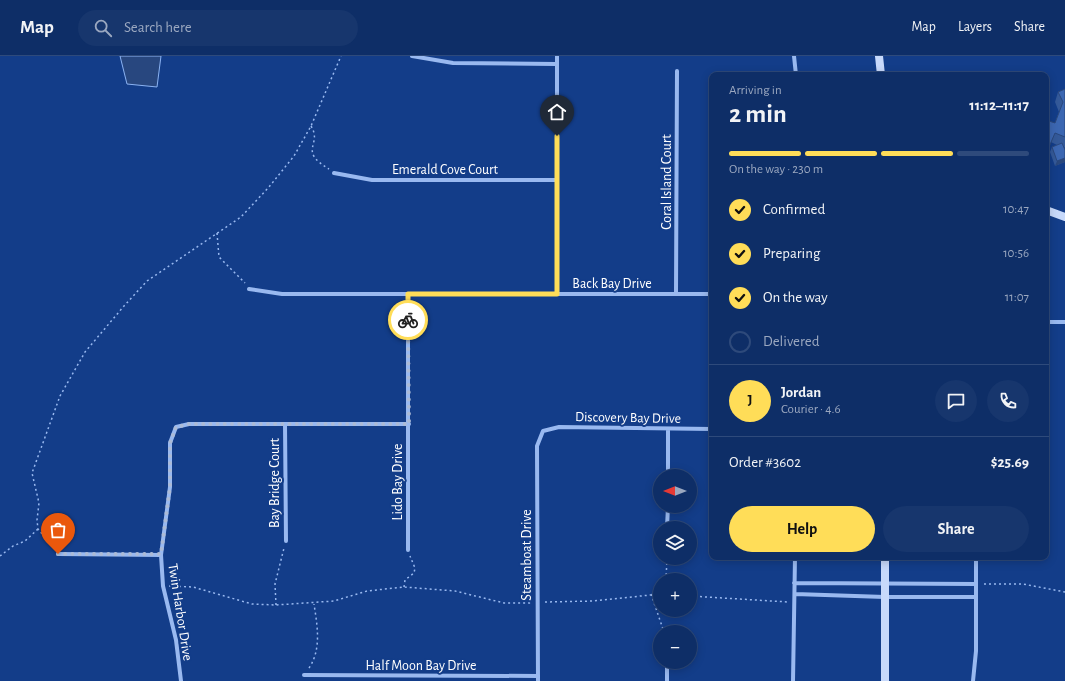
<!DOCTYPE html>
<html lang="en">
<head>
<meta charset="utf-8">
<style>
  :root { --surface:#0e2e67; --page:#17366d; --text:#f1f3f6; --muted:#9ba8c0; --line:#2e4a7b; --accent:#ffdd58 }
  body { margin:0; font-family:"Alegreya Sans",sans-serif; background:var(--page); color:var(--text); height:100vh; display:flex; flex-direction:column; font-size:15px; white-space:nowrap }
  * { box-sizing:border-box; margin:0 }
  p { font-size:13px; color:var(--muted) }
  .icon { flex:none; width:22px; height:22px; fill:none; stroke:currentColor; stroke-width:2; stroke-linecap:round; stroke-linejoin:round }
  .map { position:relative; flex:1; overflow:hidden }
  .side { position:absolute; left:709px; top:16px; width:340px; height:488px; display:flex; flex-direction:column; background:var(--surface); border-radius:8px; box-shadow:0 2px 10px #0003,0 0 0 1px var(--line) }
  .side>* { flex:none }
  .needle { width:26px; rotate:270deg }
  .tools { position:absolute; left:653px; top:413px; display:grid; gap:8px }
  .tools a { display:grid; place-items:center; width:44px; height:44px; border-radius:50%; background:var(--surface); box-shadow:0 2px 10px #0003,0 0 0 1px var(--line); font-size:20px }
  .pin { position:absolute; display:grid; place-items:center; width:34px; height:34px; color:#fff; margin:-41px -17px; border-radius:50% 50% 50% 0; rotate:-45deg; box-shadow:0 0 4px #0007 }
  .pin .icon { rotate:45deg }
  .courier { position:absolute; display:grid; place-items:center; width:40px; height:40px; margin:-20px; border:3px solid #ffdd58; border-radius:50%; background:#fff; color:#222; box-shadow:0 1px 5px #0007 }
  .head em { font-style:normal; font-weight:700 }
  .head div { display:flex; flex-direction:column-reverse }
  .head { display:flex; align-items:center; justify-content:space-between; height:68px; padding:0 20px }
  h1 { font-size:26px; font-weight:700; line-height:30px }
  .bar { display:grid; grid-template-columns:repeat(4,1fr); gap:6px 4px; align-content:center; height:48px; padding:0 20px }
  .bar i { height:5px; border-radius:3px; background:var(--line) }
  .bar .active { background:var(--accent) }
  .bar p { grid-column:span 4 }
  .line { display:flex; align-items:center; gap:10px; padding:0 20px; border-top:1px solid var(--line) }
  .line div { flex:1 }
  .round { display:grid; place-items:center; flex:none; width:42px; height:42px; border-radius:21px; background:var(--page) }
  ol { padding:0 20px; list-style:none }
  li { display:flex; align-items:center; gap:12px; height:44px }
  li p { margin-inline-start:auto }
  li .icon { padding:4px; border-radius:50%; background:var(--accent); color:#111; stroke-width:4 }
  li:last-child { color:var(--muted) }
  li i { width:22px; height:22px; border:2px solid var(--line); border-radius:50% }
  .cta { display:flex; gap:8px; margin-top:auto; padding:8px 20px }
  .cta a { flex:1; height:46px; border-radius:24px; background:var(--accent); color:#111; font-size:16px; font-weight:700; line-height:46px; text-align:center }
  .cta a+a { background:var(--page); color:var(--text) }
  header { display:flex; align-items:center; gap:24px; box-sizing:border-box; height:56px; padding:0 20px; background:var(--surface); border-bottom:1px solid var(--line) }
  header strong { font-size:19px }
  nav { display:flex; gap:22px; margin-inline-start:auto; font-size:14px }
  .search { width:280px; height:36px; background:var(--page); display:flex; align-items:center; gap:10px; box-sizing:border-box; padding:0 14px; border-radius:22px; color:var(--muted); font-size:15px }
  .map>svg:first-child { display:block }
  .water { fill:#28477f; stroke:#8bb3f3 }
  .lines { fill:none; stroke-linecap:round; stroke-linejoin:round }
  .path { stroke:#99b9f0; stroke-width:1.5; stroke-dasharray:2 3; stroke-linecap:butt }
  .street { stroke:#99b9f0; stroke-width:4 }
  .secondary { stroke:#c7d9fb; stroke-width:8 }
  .wall { fill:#345999 }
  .shaded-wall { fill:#2a487d }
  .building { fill:#3c67b2; stroke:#2a487d }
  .done { stroke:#acbbd6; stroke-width:4; stroke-dasharray:0 7.2 }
  .route { stroke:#ffdd58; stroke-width:5 }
  .labels { text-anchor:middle; stroke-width:4; stroke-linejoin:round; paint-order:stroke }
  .street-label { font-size:14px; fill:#fff; stroke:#133d89 }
</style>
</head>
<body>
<header>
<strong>Map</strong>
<div class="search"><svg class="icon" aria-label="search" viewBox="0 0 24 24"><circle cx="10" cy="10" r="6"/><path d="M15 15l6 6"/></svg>Search here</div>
<nav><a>Map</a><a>Layers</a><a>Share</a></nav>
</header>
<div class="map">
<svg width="1065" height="625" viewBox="0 0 1065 625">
  <rect width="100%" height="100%" fill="#133d89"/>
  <path class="water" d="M120,0H161L157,31L127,28Z"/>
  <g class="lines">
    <path class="path" d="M311,70C323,89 297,94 329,113
      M217,177L219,201L245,227
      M55,493L38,473L37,464L39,447L32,417L60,340L85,296L124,250L147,225L241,161L269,131L294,100L311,70L341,0
      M0,500L13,490L25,485L38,473
      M666,524L667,502
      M984,528H1023L1065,536
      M169,530L193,531L252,548L276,549L334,545L367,535L404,531L455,535L504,547H531
      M404,531L405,524L414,517L415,512L410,500
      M651,538L664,576
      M690,540L788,546
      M545,546L593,545L660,538
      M276,549L275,528L284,492
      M309,612C322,593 317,568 314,548"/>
    <path class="street" d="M412,0L453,7L556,8
      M557,0V238
      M794,0L796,19
      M334,117L372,124H557
      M249,233L282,238H712
      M408,238V494
      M676,238L677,15
      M1046,266H1065
      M285,368L286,485
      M668,420V373
      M667,472L668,450
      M58,498L161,499
      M794,527L976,528
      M795,538L885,541H976
      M304,619L538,620
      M181,625L176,584L163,530L161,499L170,431V387L176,371L189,368H409
      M538,625L537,390L543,375L559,371L712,373
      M667,625V606
      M793,625L795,501
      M973,625L976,595V501"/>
    <path class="secondary" d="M879,0L881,19
      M1046,154L1065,161
      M885,625V501"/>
  </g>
  <path class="wall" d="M1065,33V92L1064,91L1065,94V106L1055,110L1050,96L1052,91L1057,89L1051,86L1055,67L1059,56L1055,46L1058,36Z"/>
  <path class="shaded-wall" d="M1065,102V106L1055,110L1057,105Z"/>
  <path class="building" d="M1065,33V81L1055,77L1046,98V64L1055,67L1063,46L1058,36Z
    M1062,87L1065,94V102L1057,105L1052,91Z"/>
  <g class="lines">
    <path class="done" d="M58,498H161L170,431V387L176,371L189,368H409L408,264"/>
    <path class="route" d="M408,264V238H557V80"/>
  </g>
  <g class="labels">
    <g class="street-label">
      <text x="445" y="118">Emerald Cove Court</text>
      <text transform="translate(666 126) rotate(-90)" y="5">Coral Island Court</text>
      <text x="612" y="232">Back Bay Drive</text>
      <text transform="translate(628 361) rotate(1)" y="5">Discovery Bay Drive</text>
      <text transform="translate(397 426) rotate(-90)" y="5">Lido Bay Drive</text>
      <text transform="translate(274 427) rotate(-90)" y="5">Bay Bridge Court</text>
      <text transform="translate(526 499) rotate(-90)" y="5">Steamboat Drive</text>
      <text transform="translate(181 556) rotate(81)" y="5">Twin Harbor Drive</text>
      <text x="421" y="614">Half Moon Bay Drive</text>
    </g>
  </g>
</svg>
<div class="tools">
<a><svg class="needle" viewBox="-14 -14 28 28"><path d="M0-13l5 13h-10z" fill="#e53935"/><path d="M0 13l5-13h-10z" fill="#9ba8c0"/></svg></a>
<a><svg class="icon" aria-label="layers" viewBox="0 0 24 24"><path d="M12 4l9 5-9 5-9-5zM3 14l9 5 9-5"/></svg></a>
<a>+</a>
<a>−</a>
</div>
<div class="pin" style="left:58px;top:498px;background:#ea580c"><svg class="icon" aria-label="bag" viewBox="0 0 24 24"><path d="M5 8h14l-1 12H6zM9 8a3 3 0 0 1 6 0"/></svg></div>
<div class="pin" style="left:557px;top:80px;background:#1f2937"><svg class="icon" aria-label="home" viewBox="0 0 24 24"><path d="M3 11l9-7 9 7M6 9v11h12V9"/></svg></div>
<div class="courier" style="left:408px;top:264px"><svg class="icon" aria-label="bike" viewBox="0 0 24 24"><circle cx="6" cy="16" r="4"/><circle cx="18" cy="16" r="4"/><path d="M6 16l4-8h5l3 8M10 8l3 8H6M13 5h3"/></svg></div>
<section class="side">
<div class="head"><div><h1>2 min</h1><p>Arriving in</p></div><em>11:12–11:17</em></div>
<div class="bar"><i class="active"></i><i class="active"></i><i class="active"></i><i></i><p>On the way · 230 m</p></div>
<ol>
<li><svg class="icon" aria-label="check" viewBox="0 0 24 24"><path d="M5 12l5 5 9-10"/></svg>Confirmed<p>10:47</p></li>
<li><svg class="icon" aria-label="check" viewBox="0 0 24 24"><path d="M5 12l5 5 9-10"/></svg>Preparing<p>10:56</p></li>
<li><svg class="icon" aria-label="check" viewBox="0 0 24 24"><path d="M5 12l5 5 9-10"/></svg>On the way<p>11:07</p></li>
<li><i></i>Delivered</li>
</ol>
<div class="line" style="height:72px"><b class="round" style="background:var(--accent);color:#111">J</b><div><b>Jordan</b><p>Courier · 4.6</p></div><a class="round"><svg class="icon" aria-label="chat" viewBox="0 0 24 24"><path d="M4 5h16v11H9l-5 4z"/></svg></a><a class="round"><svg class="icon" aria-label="phone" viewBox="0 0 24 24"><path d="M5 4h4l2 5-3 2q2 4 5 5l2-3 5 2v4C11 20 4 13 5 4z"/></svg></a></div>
<div class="line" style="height:52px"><div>Order #3602</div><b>$25.69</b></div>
<div class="cta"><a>Help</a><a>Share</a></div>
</section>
</div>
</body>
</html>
